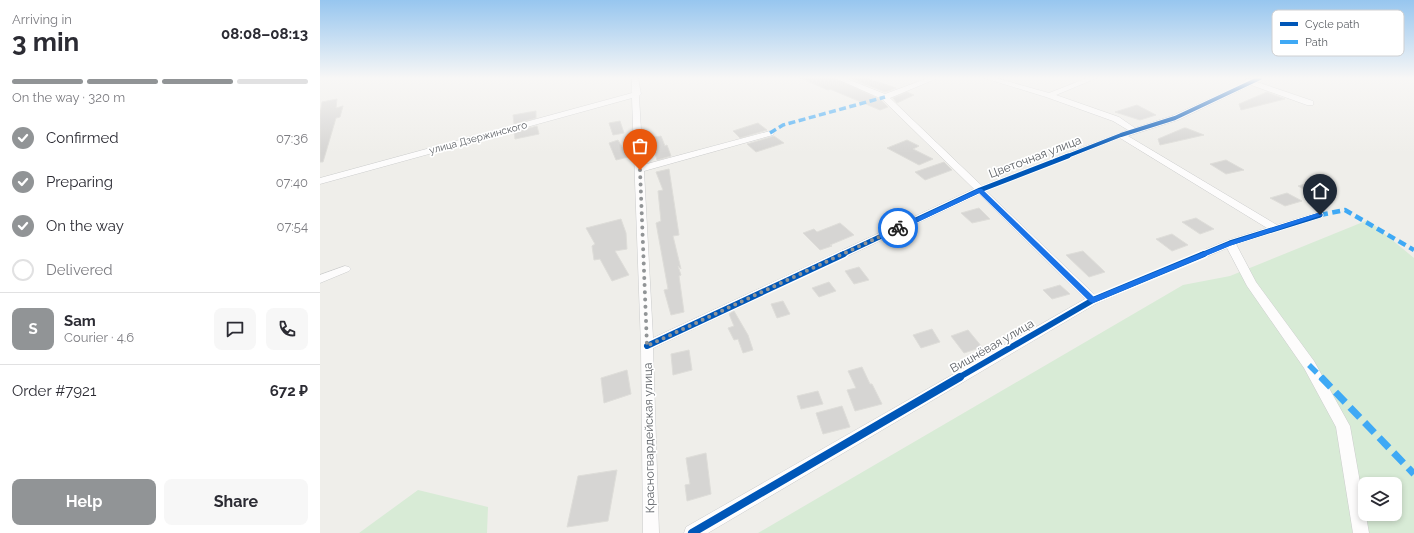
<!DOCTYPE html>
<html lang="en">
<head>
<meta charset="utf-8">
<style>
  :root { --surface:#fff; --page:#f7f7f7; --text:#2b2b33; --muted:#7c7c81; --line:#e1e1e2; --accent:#919496 }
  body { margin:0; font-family:Raleway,sans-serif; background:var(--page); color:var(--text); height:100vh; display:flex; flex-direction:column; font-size:15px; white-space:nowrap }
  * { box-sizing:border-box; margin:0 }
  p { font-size:13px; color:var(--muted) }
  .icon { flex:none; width:22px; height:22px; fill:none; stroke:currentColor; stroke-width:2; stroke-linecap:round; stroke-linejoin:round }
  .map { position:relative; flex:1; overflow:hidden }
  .drawer { display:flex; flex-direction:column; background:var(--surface); width:320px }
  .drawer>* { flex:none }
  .fabs { position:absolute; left:1038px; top:477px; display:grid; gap:8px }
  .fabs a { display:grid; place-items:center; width:44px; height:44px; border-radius:8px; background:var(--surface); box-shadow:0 2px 6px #0003; font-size:20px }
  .pin { position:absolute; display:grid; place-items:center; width:34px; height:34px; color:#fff; margin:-41px -17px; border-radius:50% 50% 50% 0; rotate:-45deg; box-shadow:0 0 4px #0007 }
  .pin .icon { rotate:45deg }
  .courier { position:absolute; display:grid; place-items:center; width:40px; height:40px; margin:-20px; border:3px solid #1a73e8; border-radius:50%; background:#fff; color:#222; box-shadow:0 1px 5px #0007 }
  .overview em { font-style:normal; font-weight:700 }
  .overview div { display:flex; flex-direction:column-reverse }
  .overview { display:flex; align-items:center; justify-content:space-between; height:68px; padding:0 12px }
  h1 { font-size:26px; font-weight:700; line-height:30px }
  .bar { display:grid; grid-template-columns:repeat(4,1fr); gap:6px 4px; align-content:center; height:48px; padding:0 12px }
  .bar i { height:5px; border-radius:3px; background:var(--line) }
  .bar .active { background:var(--accent) }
  .bar p { grid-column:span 4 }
  .line { display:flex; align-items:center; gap:10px; padding:0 12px; border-top:1px solid var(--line) }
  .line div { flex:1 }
  .round { display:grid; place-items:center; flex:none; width:42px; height:42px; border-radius:8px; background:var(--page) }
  ol { padding:0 12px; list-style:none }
  li { display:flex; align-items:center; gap:12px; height:44px }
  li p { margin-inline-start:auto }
  li .icon { padding:4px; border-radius:50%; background:var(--accent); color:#fff; stroke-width:4 }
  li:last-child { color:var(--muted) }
  li i { width:22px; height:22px; border:2px solid var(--line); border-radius:50% }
  .cta { display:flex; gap:8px; margin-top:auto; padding:8px 12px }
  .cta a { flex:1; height:46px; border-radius:8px; background:var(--accent); color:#fff; font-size:16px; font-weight:700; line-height:46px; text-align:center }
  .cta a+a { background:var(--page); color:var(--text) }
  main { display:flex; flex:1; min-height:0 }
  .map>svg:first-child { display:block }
  .green { fill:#d8ebd6; fill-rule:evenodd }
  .building { fill:#d6d5d3; stroke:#deddd9 }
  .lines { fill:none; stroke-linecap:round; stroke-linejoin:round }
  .street-casing { stroke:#cbcccc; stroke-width:1 }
  .street { fill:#fdfcfc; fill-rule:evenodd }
  .quiet-far3 { stroke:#3fa9f5; stroke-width:3.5; stroke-dasharray:7 3.5; stroke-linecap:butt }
  .quiet-far2 { stroke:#3fa9f5; stroke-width:4.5; stroke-dasharray:8 4.5; stroke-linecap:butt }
  .quiet-far1 { stroke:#3fa9f5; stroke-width:5.5; stroke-dasharray:11 5.5; stroke-linecap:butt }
  .quiet { stroke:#3fa9f5; stroke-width:7; stroke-dasharray:14 7; stroke-linecap:butt }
  .cycleway-far3-casing { stroke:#fff; stroke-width:5.5 }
  .cycleway-far2-casing { stroke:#fff; stroke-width:7 }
  .cycleway-far1-casing { stroke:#fff; stroke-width:9 }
  .cycleway-casing { stroke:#fff; stroke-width:11 }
  .cycleway-far3 { stroke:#0057b8; stroke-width:4 }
  .cycleway-far2 { stroke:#0057b8; stroke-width:5 }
  .cycleway-far1 { stroke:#0057b8; stroke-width:6 }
  .cycleway { stroke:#0057b8; stroke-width:8 }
  .route { fill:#1a73e8 }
  .done { stroke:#919496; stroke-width:4; stroke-dasharray:0 7.2 }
  .labels { text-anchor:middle; stroke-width:3.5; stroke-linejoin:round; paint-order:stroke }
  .far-street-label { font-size:10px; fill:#5f6368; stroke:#fff }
  .street-label { font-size:12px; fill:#5f6368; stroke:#fff }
  .key { fill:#fff; stroke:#cfd0d2; stroke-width:1 }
  .key-label { font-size:11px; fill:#5f6368 }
</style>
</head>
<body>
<main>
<section class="drawer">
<div class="overview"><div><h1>3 min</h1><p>Arriving in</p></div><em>08:08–08:13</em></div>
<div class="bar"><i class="active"></i><i class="active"></i><i class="active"></i><i></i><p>On the way · 320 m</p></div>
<ol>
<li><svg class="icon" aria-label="check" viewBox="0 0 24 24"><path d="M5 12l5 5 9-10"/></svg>Confirmed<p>07:36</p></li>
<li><svg class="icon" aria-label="check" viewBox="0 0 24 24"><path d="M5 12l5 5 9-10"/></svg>Preparing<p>07:40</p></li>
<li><svg class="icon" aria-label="check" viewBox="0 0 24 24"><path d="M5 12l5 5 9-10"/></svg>On the way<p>07:54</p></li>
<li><i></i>Delivered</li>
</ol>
<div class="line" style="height:72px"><b class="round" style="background:var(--accent);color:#fff">S</b><div><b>Sam</b><p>Courier · 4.6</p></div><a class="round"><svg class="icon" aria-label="chat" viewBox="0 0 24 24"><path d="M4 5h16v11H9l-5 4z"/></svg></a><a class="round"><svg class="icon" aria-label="phone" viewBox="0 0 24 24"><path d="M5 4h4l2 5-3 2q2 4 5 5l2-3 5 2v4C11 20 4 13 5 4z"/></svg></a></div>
<div class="line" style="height:52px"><div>Order #7921</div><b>672 ₽</b></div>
<div class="cta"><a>Help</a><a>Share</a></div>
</section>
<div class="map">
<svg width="1094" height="533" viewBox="0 0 1094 533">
  <rect width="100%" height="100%" fill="#efeeea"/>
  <path class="green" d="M1048,220L1094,258V533H438L863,285L910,276ZM1045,484H1075V514H1045Z
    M98,490L168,507L167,533H39Z"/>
  <path class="building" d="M480,78H514L561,100L568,107L560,110L510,89L508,90Z
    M530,78H547L576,88L565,92Z
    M587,92L594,95L577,103L573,98Z
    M947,92L965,99L921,110L919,104Z
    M17,99L16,108L23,106L20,117L16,118L3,162H0V114L2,102Z
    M817,105L836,115L820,120L795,112Z
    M216,111V118L194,124L193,115Z
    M300,121L304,133L293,135L289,123Z
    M438,123L447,130L420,138L413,131Z
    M217,126L219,134L195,139L194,132Z
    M864,128H866L884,135L840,145L838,139Z
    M341,136L345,146L347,145L351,156L337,160L330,138Z
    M454,136L464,143L436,152L427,144Z
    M298,140L308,157L296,160L289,143Z
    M587,140L599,146L593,149L613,159L599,165L567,148Z
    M906,160L924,170L906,174L890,164Z
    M624,162L632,170L605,180L595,172Z
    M349,169L359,235L353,236L361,269L358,266L361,275L359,276L364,312L351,315L344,290L348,289L336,223L341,221L338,191L343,190L336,172Z
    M992,182L1008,190L994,195L978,186Z
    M967,193L982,201L965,206L950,198Z
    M659,208L670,219L652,223L641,213Z
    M876,218L894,229L880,234L862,222Z
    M301,219L306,233L307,249L295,251L309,275L292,281L280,259L274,260L272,246L275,244L266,228Z
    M520,223L534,235L510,245L512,246L500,250L483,233L494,229L497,232Z
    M852,234L868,245L852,251L836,239Z
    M763,251L785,272L769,277L746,255Z
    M539,267L549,280L534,284L525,271Z
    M509,282L516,291L499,297L492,288Z
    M740,285L750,294L732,299L723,290Z
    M463,301L470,314L457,318L451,304Z
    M414,311L428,335L433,350L423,353L418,339L414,340L408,328L414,326L409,314Z
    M612,329L620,342L601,348L593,335Z
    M648,330L662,347L644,353L631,336Z
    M369,350L372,370L353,375L351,354Z
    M542,367L550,384H552L562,404L535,411L527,390L536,388L528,371Z
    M307,370L311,394L284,403L281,378Z
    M498,391L503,404L481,409L477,396Z
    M522,406L530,427L503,434L496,413Z
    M386,453L391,494L367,501L365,485L370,484L366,458Z
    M297,470L288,521L247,527L258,476Z"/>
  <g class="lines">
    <g class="street-casing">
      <path id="street" d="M312,78H318L321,94L319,96L323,165L450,131L454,133L453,135L324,171L333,338L654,189L562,99L515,78H525L565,94L608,78H618L570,98L662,186L808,130L793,121L726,97L664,78H676L729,93L767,78H777L736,95L799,117L815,128L852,116L925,83L924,81L927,79L943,78L937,82L993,101V105H987L931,85L858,120L808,136L957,225L1000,212L1005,215L1003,217L916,244L936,282L994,361L1030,426L1049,533H1033L1016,427L984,368L927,286L907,248L777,303L388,533H364L366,527L765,299L659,194L333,348L339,533H323L321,346L312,98L0,184V178L312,93ZM800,138L947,228L906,241L775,295L666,191Z
        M25,266L29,267L31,269L29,271L0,283V275Z"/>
    </g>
    <use href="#street" class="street"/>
    <path class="quiet-far3" d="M450,133L463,125L565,97"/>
    <path class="quiet-far2" d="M1000,215L1025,210L1094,250"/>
    <path class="quiet-far1" d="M989,365L1002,378"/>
    <path class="quiet" d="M1001,377L1094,474"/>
    <g class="cycleway-far3-casing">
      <path id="cycleway-far3" d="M745,157L801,135L855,118L940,78"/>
    </g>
    <g class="cycleway-far2-casing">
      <path id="cycleway-far2" d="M521,255L660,190L748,156
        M881,255L910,243L1000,215"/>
    </g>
    <g class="cycleway-far1-casing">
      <path id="cycleway-far1" d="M327,346L524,254
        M638,378L773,300L884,254"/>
    </g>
    <g class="cycleway-casing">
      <path id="cycleway" d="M372,533L640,377"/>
    </g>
    <use href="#cycleway-far3" class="cycleway-far3"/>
    <use href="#cycleway-far2" class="cycleway-far2"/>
    <use href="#cycleway-far1" class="cycleway-far1"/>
    <use href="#cycleway" class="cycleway"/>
  </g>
  <linearGradient id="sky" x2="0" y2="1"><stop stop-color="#97c6ef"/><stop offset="0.51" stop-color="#f8f7f6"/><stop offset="1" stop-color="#f8f7f6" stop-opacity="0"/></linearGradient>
  <rect width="1094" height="153" fill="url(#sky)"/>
  <path class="route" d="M658,189H662L774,297L908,242L998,213L1003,215L912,245L773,303L770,302L659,193L581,230L575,228Z"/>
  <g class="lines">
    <path class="done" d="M320,170L327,346L578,228"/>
  </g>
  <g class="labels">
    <g class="far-street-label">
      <text transform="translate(158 137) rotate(-15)" y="4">улица Дзержинского</text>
    </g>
    <g class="street-label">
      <text transform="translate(715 157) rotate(-21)" y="4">Цветочная улица</text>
      <text transform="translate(672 346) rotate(-30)" y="4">Вишнёвая улица</text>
      <text transform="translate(329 438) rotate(-91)" y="4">Красногвардейская улица</text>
    </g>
  </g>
  <rect x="952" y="10" width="132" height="46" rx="6" class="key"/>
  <rect x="960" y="22" width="18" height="4" fill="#0057b8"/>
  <rect x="960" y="40" width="18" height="4" fill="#3fa9f5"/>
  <g class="key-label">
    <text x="985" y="28">Cycle path</text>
    <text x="985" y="46">Path</text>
  </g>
</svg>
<div class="fabs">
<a><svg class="icon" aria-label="layers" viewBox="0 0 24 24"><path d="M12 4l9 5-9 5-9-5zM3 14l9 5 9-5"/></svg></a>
</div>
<div class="pin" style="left:320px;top:170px;background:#ea580c"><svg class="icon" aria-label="bag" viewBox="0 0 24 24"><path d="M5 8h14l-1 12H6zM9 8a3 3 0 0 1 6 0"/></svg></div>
<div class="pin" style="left:1000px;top:215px;background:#1f2937"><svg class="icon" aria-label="home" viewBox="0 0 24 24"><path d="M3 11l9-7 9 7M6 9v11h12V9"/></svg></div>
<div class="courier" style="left:578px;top:228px"><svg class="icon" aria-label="bike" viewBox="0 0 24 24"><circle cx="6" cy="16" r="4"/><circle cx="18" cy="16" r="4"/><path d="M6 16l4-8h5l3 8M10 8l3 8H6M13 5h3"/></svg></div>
</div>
</main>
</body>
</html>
